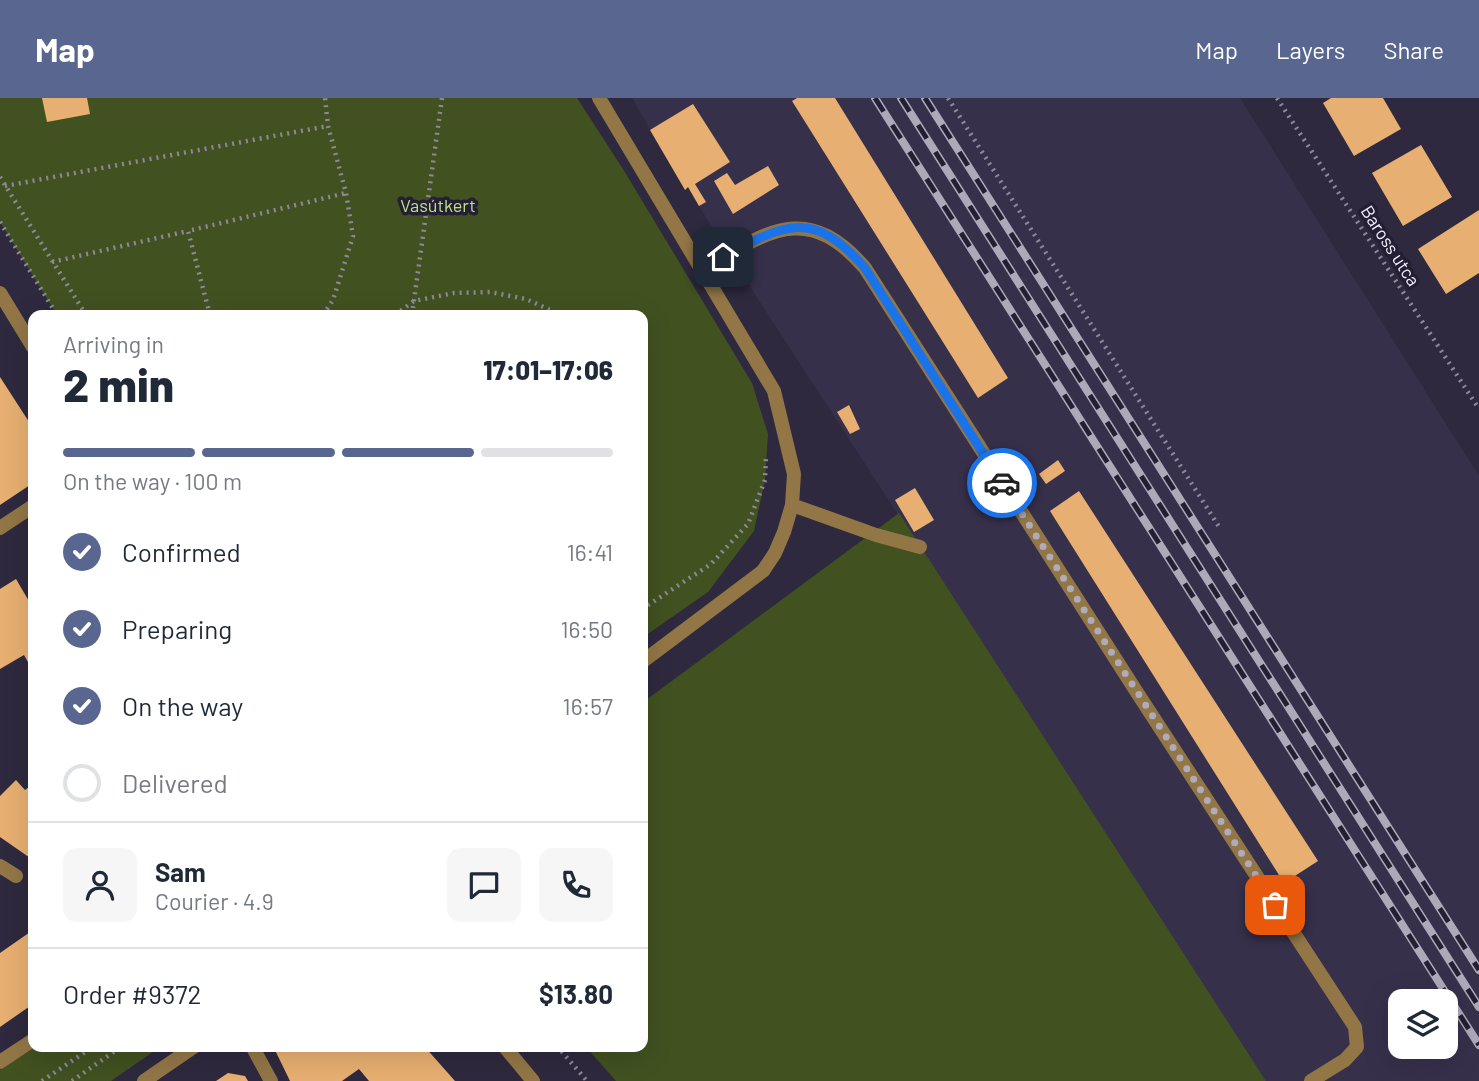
<!DOCTYPE html>
<html lang="en">
<head>
<meta charset="utf-8">
<style>
  :root { --surface:#fff; --page:#f6f6f7; --text:#1f2937; --muted:#747a83; --line:#e0e1e3; --accent:#596790 }
  body { margin:0; font-family:Barlow,sans-serif; background:var(--page); color:var(--text); height:100vh; display:flex; flex-direction:column; font-size:26px; white-space:nowrap }
  * { box-sizing:border-box; margin:0 }
  p { font-size:23px; color:var(--muted) }
  .icon { flex:none; width:38px; height:38px; fill:none; stroke:currentColor; stroke-width:2; stroke-linecap:round; stroke-linejoin:round }
  .map { position:relative; flex:1; overflow:hidden }
  .details { position:absolute; left:28px; top:212px; width:620px; height:742px; display:flex; flex-direction:column; background:var(--surface); border-radius:14px; box-shadow:0 7px 28px #0002 }
  .details>* { flex:none }
  .fabs { position:absolute; left:1388px; top:891px; display:grid; gap:14px }
  .fabs a { display:grid; place-items:center; width:70px; height:70px; border-radius:14px; background:var(--surface); box-shadow:0 7px 28px #0002; font-size:35px }
  .pin { position:absolute; display:grid; place-items:center; width:60px; height:60px; color:#fff; margin:-30px; border-radius:14px; box-shadow:0 4px 10px #0006 }
  .courier { position:absolute; display:grid; place-items:center; width:70px; height:70px; margin:-35px; border:5px solid #1a73e8; border-radius:50%; background:#fff; color:#222; box-shadow:0 2px 9px #0007 }
  .overview em { font-style:normal; font-weight:800 }
  .overview div { display:flex; flex-direction:column-reverse }
  .overview { display:flex; align-items:center; justify-content:space-between; height:119px; padding:0 35px }
  h1 { font-size:46px; font-weight:800; line-height:52px }
  .bar { display:grid; grid-template-columns:repeat(4,1fr); gap:10px 7px; align-content:center; height:84px; padding:0 35px }
  .bar i { height:9px; border-radius:5px; background:var(--line) }
  .bar .selected { background:var(--accent) }
  .bar p { grid-column:span 4 }
  .line { display:flex; align-items:center; gap:18px; padding:0 35px; border-top:2px solid var(--line) }
  .line div { flex:1 }
  .round { display:grid; place-items:center; flex:none; width:74px; height:74px; border-radius:14px; background:var(--page) }
  ol { padding:0 35px; list-style:none }
  li { display:flex; align-items:center; gap:21px; height:77px }
  li p { margin-inline-start:auto }
  li .icon { padding:7px; border-radius:50%; background:var(--accent); color:#fff; stroke-width:4 }
  li:last-child { color:var(--muted) }
  li i { width:38px; height:38px; border:4px solid var(--line); border-radius:50% }
  header { display:flex; align-items:center; gap:42px; box-sizing:border-box; height:98px; padding:0 35px; background:var(--accent); color:#fff }
  header strong { font-size:33px }
  nav { display:flex; gap:38px; margin-inline-start:auto; font-size:24px }
  .map>svg:first-child { display:block }
  .built { fill:#37304b; fill-rule:evenodd }
  .green { fill:#415120 }
  .building { fill:#e7af71 }
  .lines { fill:none; stroke-linecap:round; stroke-linejoin:round }
  .path { stroke:#8d899a; stroke-width:4.5; stroke-dasharray:2 5; stroke-linecap:butt }
  .service { stroke:#927646; stroke-width:14 }
  .minor { stroke:#927646; stroke-width:14 }
  .tertiary { stroke:#927646; stroke-width:14 }
  .rail-casing { stroke:#ada9b8; stroke-width:8 }
  .rail { stroke:#241f34; stroke-width:5; stroke-dasharray:16; stroke-linecap:butt }
  .done { stroke:#afabba; stroke-width:7; stroke-dasharray:0 12.6 }
  .route { stroke:#1a73e8; stroke-width:9 }
  .labels { text-anchor:middle; stroke-width:7; stroke-linejoin:round; paint-order:stroke }
  .park-label { font-size:18px; fill:#bfe27e; stroke:#241f34 }
  .street-label { font-size:18px; fill:#f4f1fd; stroke:#241f34 }
</style>
</head>
<body>
<header>
<strong>Map</strong>
<nav><a>Map</a><a>Layers</a><a>Share</a></nav>
</header>
<div class="map">
<svg width="1479" height="983" viewBox="0 0 1479 983">
  <rect width="100%" height="100%" fill="#2e293e"/>
  <path class="built" d="M632,0H1240L1479,378V983H1266L719,141L688,90L685,92ZM1400,903H1446V948H1400Z"/>
  <path class="green" d="M0,0H577L623,71L752,285L768,336L765,382L754,433L708,494L642,540V217H57L0,124Z
    M899,415L1266,983H616L586,949L642,948V605Z
    M35,949H160L111,983H0V972Z"/>
  <path class="building" d="M42,0H87L90,16L47,24Z
    M797,0H835L1008,280L978,300L792,3Z
    M1331,0H1383L1401,31L1354,58L1323,5Z
    M693,6L730,64L695,86L706,104L699,108L688,89L685,92L650,32Z
    M1421,47L1452,99L1403,128L1372,75Z
    M768,68L779,87L733,116L714,83L727,75L735,87Z
    M1479,112V175L1446,196L1418,151Z
    M0,279L33,330V385L0,407Z
    M849,307L860,331L850,336L837,314Z
    M1058,362L1065,373L1046,386L1039,376Z
    M915,390L934,422L914,434L895,402Z
    M1079,393L1318,763L1284,785L1050,413Z
    M16,481L33,510V573L24,557L0,571V491Z
    M16,682L25,692L33,686V762L0,739V698Z
    M33,832V906L0,929V855Z
    M273,948H424L455,983H369L359,971L342,983H290Z
    M228,975L245,978L248,983H216Z"/>
  <g class="lines">
    <path class="path" d="M948,0L1221,432
      M1277,0L1479,311
      M0,79L86,217
      M5,88L328,28
      M0,124L57,217
      M52,164L188,133
      M210,217L188,133L346,95
      M323,217L333,202L353,138L346,95L328,28L325,0
      M395,217L414,203L454,195L490,194L526,201L561,217
      M412,217L442,0
      M642,511L711,466L748,426L765,382L766,358
      M557,948L587,983
      M42,983L94,948
      M72,983L122,948"/>
    <path class="service" d="M701,171C766,136 805,101 865,170L1138,596L1355,929L1357,949L1345,962L1311,983"/>
    <path class="minor" d="M599,0L774,293L794,376L792,407L784,434L775,455L763,473L642,564
      M792,407L876,437L920,449
      M0,430L33,408
      M0,768L16,778
      M252,948L271,983"/>
    <path class="tertiary" d="M0,195L33,249
      M504,948L533,983
      M0,964L33,942
      M144,983L195,948"/>
    <g class="rail-casing">
      <path id="rail" d="M875,0L1479,947
        M901,0L1479,909
        M925,0L1479,872"/>
    </g>
    <use href="#rail" class="rail"/>
  </g>
  <g class="lines">
    <path class="done" d="M1002,385L1275,807"/>
    <path class="route" d="M723,159C784,126 813,110 865,170L1002,385"/>
  </g>
  <g class="labels">
    <g class="park-label">
      <text x="438" y="114">Vasútkert</text>
    </g>
    <g class="street-label">
      <text transform="translate(1390 148) rotate(57)" y="6">Baross utca</text>
    </g>
  </g>
</svg>
<div class="fabs">
<a><svg class="icon" aria-label="layers" viewBox="0 0 24 24"><path d="M12 4l9 5-9 5-9-5zM3 14l9 5 9-5"/></svg></a>
</div>
<div class="pin" style="left:1275px;top:807px;background:#ea580c"><svg class="icon" aria-label="bag" viewBox="0 0 24 24"><path d="M5 8h14l-1 12H6zM9 8a3 3 0 0 1 6 0"/></svg></div>
<div class="pin" style="left:723px;top:159px;background:#1f2937"><svg class="icon" aria-label="home" viewBox="0 0 24 24"><path d="M3 11l9-7 9 7M6 9v11h12V9"/></svg></div>
<div class="courier" style="left:1002px;top:385px"><svg class="icon" aria-label="car" viewBox="0 0 24 24"><path d="M5 17H2v-5l4-1 3-4h7l3 4 3 1v5h-3M9 17h6M6 11h13"/><circle cx="7" cy="17" r="2"/><circle cx="17" cy="17" r="2"/></svg></div>
<section class="details">
<div class="overview"><div><h1>2 min</h1><p>Arriving in</p></div><em>17:01–17:06</em></div>
<div class="bar"><i class="selected"></i><i class="selected"></i><i class="selected"></i><i></i><p>On the way · 100 m</p></div>
<ol>
<li><svg class="icon" aria-label="check" viewBox="0 0 24 24"><path d="M5 12l5 5 9-10"/></svg>Confirmed<p>16:41</p></li>
<li><svg class="icon" aria-label="check" viewBox="0 0 24 24"><path d="M5 12l5 5 9-10"/></svg>Preparing<p>16:50</p></li>
<li><svg class="icon" aria-label="check" viewBox="0 0 24 24"><path d="M5 12l5 5 9-10"/></svg>On the way<p>16:57</p></li>
<li><i></i>Delivered</li>
</ol>
<div class="line" style="height:126px"><a class="round"><svg class="icon" aria-label="person" viewBox="0 0 24 24"><circle cx="12" cy="8" r="4"/><path d="M4 21q1-7 8-7t8 7"/></svg></a><div><b>Sam</b><p>Courier · 4.9</p></div><a class="round"><svg class="icon" aria-label="chat" viewBox="0 0 24 24"><path d="M4 5h16v11H9l-5 4z"/></svg></a><a class="round"><svg class="icon" aria-label="phone" viewBox="0 0 24 24"><path d="M5 4h4l2 5-3 2q2 4 5 5l2-3 5 2v4C11 20 4 13 5 4z"/></svg></a></div>
<div class="line" style="height:91px"><div>Order #9372</div><b>$13.80</b></div>
</section>
</div>
</body>
</html>
